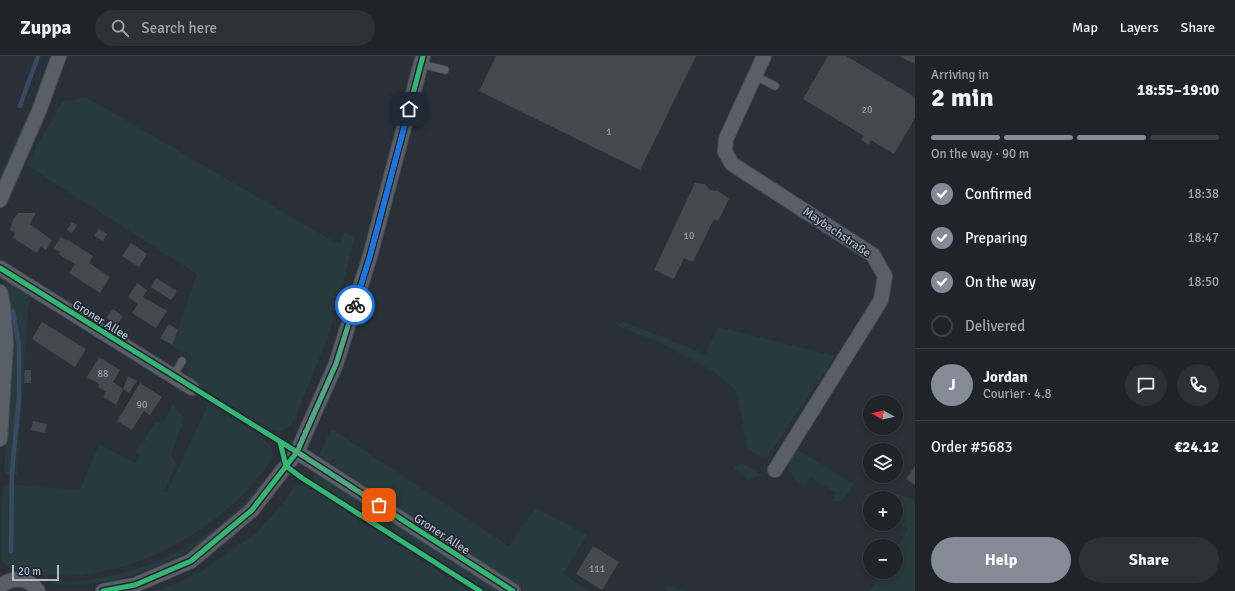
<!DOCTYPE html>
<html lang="en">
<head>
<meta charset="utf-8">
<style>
  :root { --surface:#20242a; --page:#2d3036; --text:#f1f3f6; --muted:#a2a4a8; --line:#3d4147; --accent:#848b96 }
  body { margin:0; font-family:Signika,sans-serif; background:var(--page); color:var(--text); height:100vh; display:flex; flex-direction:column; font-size:15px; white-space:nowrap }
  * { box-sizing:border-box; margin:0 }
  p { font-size:13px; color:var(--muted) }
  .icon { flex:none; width:22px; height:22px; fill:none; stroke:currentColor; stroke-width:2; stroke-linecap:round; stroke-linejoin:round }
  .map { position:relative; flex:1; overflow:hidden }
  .details { display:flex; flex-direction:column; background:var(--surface); width:320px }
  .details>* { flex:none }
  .needle { width:26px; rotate:278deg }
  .tools { position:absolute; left:863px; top:339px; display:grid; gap:8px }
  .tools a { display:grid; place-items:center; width:40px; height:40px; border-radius:50%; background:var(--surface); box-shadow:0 2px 6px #0003,0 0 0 1px var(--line); font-size:20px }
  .scale { position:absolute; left:12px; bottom:10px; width:47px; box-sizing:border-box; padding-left:4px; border:2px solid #b4bcc9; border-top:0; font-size:11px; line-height:14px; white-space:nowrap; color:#b4bcc9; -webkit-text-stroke:3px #1d2633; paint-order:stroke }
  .pin { position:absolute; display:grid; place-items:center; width:34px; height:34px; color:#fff; margin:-17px; border-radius:8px; box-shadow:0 2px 6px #0006 }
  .courier { position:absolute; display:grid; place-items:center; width:40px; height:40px; margin:-20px; border:3px solid #1a73e8; border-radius:50%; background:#fff; color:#222; box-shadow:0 1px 5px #0007 }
  .head em { font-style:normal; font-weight:700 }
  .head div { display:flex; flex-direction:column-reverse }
  .head { display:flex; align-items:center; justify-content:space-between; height:68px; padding:0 16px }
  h1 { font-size:26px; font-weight:700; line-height:30px }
  .bar { display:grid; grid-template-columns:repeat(4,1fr); gap:6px 4px; align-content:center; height:48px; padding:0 16px }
  .bar i { height:5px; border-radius:3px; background:var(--line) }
  .bar .current { background:var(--accent) }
  .bar p { grid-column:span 4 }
  .line { display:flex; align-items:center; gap:10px; padding:0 16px; border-top:1px solid var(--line) }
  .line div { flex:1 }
  .round { display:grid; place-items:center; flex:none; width:42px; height:42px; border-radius:21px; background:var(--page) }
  ol { padding:0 16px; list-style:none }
  li { display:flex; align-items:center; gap:12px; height:44px }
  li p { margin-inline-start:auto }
  li .icon { padding:4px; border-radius:50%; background:var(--accent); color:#fff; stroke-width:4 }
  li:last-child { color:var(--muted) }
  li i { width:22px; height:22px; border:2px solid var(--line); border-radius:50% }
  .primary-button { display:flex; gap:8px; margin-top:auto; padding:8px 16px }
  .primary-button a { flex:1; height:46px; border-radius:24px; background:var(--accent); color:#fff; font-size:16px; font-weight:700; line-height:46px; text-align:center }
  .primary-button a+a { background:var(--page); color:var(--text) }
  header { display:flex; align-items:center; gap:24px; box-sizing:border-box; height:56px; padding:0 20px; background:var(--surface); border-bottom:1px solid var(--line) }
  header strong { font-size:19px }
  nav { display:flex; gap:22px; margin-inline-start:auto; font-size:14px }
  .search { width:280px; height:36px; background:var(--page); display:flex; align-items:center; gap:10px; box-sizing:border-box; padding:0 14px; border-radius:22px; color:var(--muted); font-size:15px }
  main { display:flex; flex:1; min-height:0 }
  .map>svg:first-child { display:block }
  .green { fill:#273a3e }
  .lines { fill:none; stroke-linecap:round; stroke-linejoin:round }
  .stream { stroke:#384963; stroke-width:4.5 }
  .building { fill:#444950 }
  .service-casing { stroke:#484c53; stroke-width:9 }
  .minor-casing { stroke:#484c53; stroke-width:16 }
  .service { stroke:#5a5e66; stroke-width:7 }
  .minor { stroke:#5a5e66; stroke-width:14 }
  .cycleway-casing { stroke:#1d2633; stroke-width:8 }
  .cycleway { stroke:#33b770; stroke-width:5 }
  .done { stroke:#848b96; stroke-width:4; stroke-dasharray:0 7.2 }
  .route { stroke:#1a73e8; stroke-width:5 }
  .labels { text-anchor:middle; stroke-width:3; stroke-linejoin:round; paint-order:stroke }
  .number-label { font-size:10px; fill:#989fab }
  .street-label { font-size:12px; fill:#b4bcc9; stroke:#1d2633 }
</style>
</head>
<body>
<header>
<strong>Zuppa</strong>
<div class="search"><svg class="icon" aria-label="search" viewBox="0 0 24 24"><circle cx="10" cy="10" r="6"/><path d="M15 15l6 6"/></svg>Search here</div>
<nav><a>Map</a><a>Layers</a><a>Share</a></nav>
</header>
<main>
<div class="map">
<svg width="915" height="535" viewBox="0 0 915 535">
  <rect width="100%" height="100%" fill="#2a3038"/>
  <path class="green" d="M50,0H51L29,59L0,126V120L34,44Z
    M86,41L333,185L340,188L343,177L355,180L336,254L327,284L296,360L291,369C281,374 280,379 269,372L193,326L188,320L187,310L193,302L172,290L197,218L26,109L62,46Z
    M12,225L37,240L36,245L32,242L28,252L17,419L6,418L4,415L11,318V297L6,231L8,227Z
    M622,265L705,298L718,271L835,300L768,400L762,401L748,394L736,335L713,315L658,286L618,270Z
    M173,349L185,362L171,398L176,408L164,435L167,436L208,349C221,355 270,382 272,394C274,405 262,417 255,425C211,477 142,514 74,520C66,520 58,519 50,519C45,519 37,522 32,521C31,521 27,519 27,518C24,517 21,518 18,517C13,515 7,511 3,506C0,496 2,446 3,431L4,429L9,428L80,434L99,388L136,407L140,398L135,396L138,389L145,385L146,380L156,366L162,368Z
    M332,373L509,490L535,452L587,479L563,518L590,535H524L356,429L352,421L322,401L319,398Z
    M798,394L854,428L846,440L840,446L831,445L836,437L810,422L805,431C802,428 795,425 793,421C787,412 789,399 798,394Z
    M741,407L762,419L752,422L747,425L744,418L733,413Z
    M312,415L316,416L502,535H485L314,426Z
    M262,426L263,428C230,474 186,502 133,519C106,527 80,532 52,528L54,526C62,525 70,526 78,525C125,521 177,501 214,473C232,460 248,442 262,426Z
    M300,428L308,431L469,535H156L175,528L202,515L257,476L283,447L294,431Z
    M867,436L877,442H870V453L861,448Z
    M897,438L915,444V535H870L882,516H896V493L908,473L896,466V442H895Z
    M668,529L689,535H666Z"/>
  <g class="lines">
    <path class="stream" d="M20,50L38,0
      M11,495L12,416L19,341V290L13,255"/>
  </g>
  <path class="building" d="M496,0H696L640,114L479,35Z
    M828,0H846L915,41V62L894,98L871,84L869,89L861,84L864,80L803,43Z
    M899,0H915V8Z
    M695,127L705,128L710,134L718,135L729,143L718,165L714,163L693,206L684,202L674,223L654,214Z
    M18,157H36L30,168L52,184L46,194L41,190L37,197L13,182L15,177L10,174L13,164Z
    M72,166L77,169L72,177L67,174Z
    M99,173L107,178L103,185L94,180Z
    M61,181L67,185L68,184L93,200L89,207L110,221L100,237L69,217L75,208L58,198L60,196L53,193Z
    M131,187L147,198L139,211L122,200Z
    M156,222L177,235L171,244L151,231Z
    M137,227L147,234L143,241L167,255L156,272L132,257L138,248L128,241Z
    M113,253L123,260L117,269L106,262Z
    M42,266L86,293L75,311L32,283Z
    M169,268L178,274L172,289L160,282Z
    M99,301L120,314L113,326L123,333L128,320L137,325L129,337L123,333L116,349L103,341L106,336L98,331L99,328L87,321Z
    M25,314H31V327H24Z
    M140,327L162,341L150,359L144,355L132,374L117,365Z
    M33,365L47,368L45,377L31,374Z
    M915,410V429L906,423Z
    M593,490L619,506L602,534L576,518Z"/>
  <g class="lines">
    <g class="service-casing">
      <path id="service" d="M421,8L445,14
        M755,20L775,30
        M173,320L182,305"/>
    </g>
    <g class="minor-casing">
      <path id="minor" d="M764,0L726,83L725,96L732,108L873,199L885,220L881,244L775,414
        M0,144L39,55L59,0
        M0,212L192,332
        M0,236L3,249L6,287L0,383
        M297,396L513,535
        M0,531C12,520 28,521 38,535
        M103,535L135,529L191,505L252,454L297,396L336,308L370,200L423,0"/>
    </g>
    <use href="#service" class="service"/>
    <use href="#minor" class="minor"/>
    <g class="cycleway-casing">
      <path id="cycleway" d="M0,212L297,396L513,535
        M280,386L286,410L302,422L480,535
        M103,535L135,529L191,505L252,454L297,396L336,308L370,200L423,0"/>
    </g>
    <use href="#cycleway" class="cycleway"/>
  </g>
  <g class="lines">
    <path class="done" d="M355,249L336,308L296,396L379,449"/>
    <path class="route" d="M355,249L370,200L409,53"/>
  </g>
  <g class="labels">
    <g class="number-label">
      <text x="867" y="57">20</text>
      <text x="609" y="79">1</text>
      <text x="689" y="183">10</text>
      <text x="103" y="321">88</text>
      <text x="142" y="352">90</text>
      <text x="597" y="516">111</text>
    </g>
    <g class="street-label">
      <text transform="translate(837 176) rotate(34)" y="4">Maybachstraße</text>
      <text transform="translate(101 264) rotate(32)" y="4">Groner Allee</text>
      <text transform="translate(442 478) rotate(33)" y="4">Groner Allee</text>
    </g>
  </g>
</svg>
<div class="tools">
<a><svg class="needle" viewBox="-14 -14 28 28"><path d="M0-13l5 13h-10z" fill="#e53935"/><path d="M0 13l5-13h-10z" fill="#a2a4a8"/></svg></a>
<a><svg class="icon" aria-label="layers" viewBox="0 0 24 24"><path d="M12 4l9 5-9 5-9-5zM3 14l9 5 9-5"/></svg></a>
<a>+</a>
<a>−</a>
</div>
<div class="scale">20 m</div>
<div class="pin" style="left:379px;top:449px;background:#ea580c"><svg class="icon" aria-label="bag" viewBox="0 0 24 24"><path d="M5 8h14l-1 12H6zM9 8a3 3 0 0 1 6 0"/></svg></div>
<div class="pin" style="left:409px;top:53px;background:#1f2937"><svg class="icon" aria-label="home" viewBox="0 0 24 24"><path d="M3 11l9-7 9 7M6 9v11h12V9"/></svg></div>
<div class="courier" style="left:355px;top:249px"><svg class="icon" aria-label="bike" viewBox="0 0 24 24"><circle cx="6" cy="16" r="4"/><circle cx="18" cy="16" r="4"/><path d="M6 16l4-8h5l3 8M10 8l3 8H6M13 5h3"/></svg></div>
</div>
<section class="details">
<div class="head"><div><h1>2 min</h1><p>Arriving in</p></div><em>18:55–19:00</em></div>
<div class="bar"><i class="current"></i><i class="current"></i><i class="current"></i><i></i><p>On the way · 90 m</p></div>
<ol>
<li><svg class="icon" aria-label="check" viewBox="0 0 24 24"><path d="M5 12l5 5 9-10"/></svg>Confirmed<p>18:38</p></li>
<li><svg class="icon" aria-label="check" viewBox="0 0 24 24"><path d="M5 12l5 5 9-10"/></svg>Preparing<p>18:47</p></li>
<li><svg class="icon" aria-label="check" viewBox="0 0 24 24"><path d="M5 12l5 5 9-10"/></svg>On the way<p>18:50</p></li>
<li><i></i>Delivered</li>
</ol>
<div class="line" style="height:72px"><b class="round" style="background:var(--accent);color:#fff">J</b><div><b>Jordan</b><p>Courier · 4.8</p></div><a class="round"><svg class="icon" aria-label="chat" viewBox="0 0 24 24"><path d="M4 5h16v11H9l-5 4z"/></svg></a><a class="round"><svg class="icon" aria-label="phone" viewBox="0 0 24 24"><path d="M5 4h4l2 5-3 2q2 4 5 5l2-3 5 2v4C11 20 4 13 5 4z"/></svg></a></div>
<div class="line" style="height:52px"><div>Order #5683</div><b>€24.12</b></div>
<div class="primary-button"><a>Help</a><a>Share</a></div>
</section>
</main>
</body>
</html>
